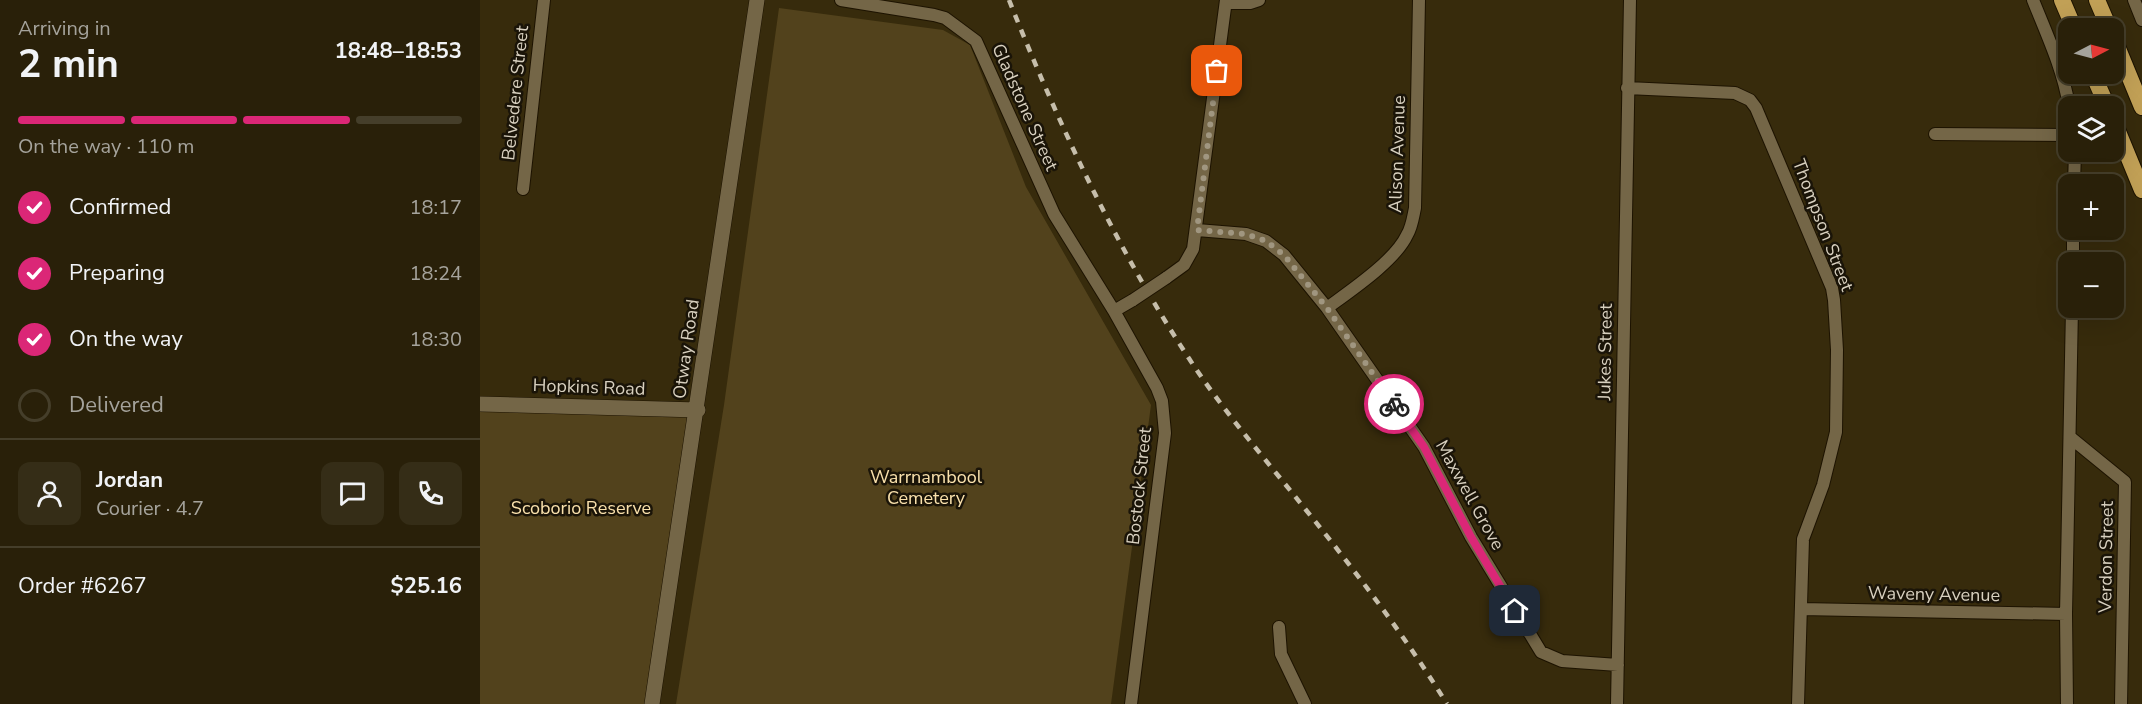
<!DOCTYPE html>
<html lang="en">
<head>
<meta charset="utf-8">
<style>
  :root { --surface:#292009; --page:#352d17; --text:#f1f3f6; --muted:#a5a39c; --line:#453e2a; --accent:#db2777 }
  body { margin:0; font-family:"Nunito Sans",sans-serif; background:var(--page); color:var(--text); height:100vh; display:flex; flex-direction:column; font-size:22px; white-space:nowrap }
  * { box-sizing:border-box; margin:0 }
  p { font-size:20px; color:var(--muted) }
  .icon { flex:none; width:33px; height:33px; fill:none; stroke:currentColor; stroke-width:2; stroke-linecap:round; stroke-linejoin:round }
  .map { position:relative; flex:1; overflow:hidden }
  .panel { display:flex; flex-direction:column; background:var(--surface); width:480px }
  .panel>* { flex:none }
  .needle { width:39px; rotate:84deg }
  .tools { position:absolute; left:1578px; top:18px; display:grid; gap:12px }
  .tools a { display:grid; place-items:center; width:66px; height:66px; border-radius:12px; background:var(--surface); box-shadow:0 6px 24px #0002,0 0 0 2px var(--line); font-size:30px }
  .pin { position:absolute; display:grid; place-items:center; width:51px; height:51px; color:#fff; margin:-26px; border-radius:12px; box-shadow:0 3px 9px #0006 }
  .courier { position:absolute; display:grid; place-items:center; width:60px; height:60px; margin:-30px; border:4px solid #db2777; border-radius:50%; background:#fff; color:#222; box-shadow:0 2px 8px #0007 }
  .overview em { font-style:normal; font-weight:700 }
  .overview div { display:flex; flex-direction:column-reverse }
  .overview { display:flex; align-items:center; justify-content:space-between; height:102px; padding:0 18px }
  h1 { font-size:39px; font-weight:700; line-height:45px }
  .bar { display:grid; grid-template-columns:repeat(4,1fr); gap:9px 6px; align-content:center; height:72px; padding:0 18px }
  .bar i { height:8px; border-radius:4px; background:var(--line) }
  .bar .on { background:var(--accent) }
  .bar p { grid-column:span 4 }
  .line { display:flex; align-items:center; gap:15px; padding:0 18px; border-top:2px solid var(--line) }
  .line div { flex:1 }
  .round { display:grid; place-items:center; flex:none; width:63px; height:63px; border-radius:12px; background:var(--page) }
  ol { padding:0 18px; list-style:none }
  li { display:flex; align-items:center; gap:18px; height:66px }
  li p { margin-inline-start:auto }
  li .icon { padding:6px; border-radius:50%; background:var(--accent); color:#fff; stroke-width:4 }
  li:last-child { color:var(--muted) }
  li i { width:33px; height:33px; border:3px solid var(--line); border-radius:50% }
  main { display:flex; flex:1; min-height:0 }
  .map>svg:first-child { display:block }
  .green { fill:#52421c }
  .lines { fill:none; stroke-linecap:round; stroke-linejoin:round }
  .minor-casing { stroke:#1d1300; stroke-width:14 }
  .tertiary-casing { stroke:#1d1300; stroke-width:16 }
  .trunk-casing { stroke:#1d1300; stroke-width:18 }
  .minor { stroke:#746647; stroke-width:12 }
  .tertiary { stroke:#746647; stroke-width:15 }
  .trunk { stroke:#c1a056; stroke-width:16 }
  .rail { stroke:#c6beab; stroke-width:4.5; stroke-dasharray:8 8; stroke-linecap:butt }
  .minor-bridge-casing { stroke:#1d1300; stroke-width:14; stroke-linecap:butt }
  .minor-bridge { stroke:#746647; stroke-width:12 }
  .done { stroke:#a09680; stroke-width:6; stroke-dasharray:0 10.8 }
  .route { stroke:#db2777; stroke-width:8 }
  .labels { text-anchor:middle; stroke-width:5; stroke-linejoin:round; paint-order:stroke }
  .street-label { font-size:18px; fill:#d8d0bf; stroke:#1a1408 }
  .park-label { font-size:18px; fill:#fae1ac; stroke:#1a1408 }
</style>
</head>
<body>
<main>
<section class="panel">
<div class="overview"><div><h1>2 min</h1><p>Arriving in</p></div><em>18:48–18:53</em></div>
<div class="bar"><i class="on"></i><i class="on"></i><i class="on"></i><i></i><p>On the way · 110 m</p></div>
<ol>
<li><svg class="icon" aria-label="check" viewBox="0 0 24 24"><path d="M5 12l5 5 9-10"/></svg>Confirmed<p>18:17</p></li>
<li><svg class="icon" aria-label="check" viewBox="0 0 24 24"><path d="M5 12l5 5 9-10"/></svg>Preparing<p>18:24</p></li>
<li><svg class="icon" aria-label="check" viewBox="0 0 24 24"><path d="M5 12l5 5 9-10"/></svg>On the way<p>18:30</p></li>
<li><i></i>Delivered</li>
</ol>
<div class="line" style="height:108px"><a class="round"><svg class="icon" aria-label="person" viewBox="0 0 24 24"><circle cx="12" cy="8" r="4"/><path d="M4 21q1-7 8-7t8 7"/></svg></a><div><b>Jordan</b><p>Courier · 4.7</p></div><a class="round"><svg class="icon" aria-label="chat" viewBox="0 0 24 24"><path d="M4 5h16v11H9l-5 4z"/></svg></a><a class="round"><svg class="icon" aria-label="phone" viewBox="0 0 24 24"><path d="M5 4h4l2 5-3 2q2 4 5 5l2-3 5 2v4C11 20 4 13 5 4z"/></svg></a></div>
<div class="line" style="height:78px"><div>Order #6267</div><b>$25.16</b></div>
</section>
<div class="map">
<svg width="1662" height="704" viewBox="0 0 1662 704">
  <rect width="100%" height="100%" fill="#372b0c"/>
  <path class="green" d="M299,8L463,30L490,45L546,187L671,405L631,704H196L244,405Z
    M0,404L218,410L172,704H0Z"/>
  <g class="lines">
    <g class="minor-casing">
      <path id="minor" d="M361,0L454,15L465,18L496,41L574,214L634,311L677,388L682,401L685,433L651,704
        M1553,0C1567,35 1583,69 1589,106
        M1654,0L1662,20
        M746,3H770L779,0
        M1147,88L1255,93L1270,100L1276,108L1352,288L1354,300L1357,350L1356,432L1343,485L1323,539L1318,704
        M1455,134L1588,135
        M1594,184L1595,152
        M43,189L64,0
        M717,230L766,234L786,241L804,255L847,308L944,447L991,537L1061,652L1082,661L1138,665
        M1593,262V230
        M686,278L704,265L713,249L746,0
        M847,308C870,291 915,261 927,235C932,227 933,217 935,208L939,0
        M634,311L653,300
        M1591,438L1645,482L1641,704
        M1321,609L1586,614
        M799,627L801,654L825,704
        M1137,704L1150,0
        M1587,704L1586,614L1592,308"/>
    </g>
    <g class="tertiary-casing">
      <path id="tertiary" d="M0,404L218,410
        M172,704L277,0"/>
    </g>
    <g class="trunk-casing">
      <path id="trunk" d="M1582,0L1594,28
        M1617,0L1629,28
        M1634,39L1662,107
        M1613,74L1627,106
        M1634,122L1662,190"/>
    </g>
    <use href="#minor" class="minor"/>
    <use href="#tertiary" class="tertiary"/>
    <use href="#trunk" class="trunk"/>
    <path class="rail" d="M529,0C579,125 636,248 710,360C744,412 787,461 826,510C876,572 925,636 967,704"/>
    <g class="minor-bridge-casing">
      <path id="minor-bridge" d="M653,300L686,278"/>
    </g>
    <use href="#minor-bridge" class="minor-bridge"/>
  </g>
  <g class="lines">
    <path class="done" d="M737,71L717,230L766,234L786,241L804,255L847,308L914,404"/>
    <path class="route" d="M914,404L944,447L991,537L1035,611"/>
  </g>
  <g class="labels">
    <g class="street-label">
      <text transform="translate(35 93) rotate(-84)" y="6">Belvedere Street</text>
      <text transform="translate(545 107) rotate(66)" y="6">Gladstone Street</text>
      <text transform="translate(917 154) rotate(-88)" y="6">Alison Avenue</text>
      <text transform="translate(1343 225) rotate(69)" y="6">Thompson Street</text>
      <text transform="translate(206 349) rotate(-82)" y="6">Otway Road</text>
      <text transform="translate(1125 352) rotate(-89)" y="6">Jukes Street</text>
      <text transform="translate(109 387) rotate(2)" y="6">Hopkins Road</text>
      <text transform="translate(659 486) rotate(-84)" y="6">Bostock Street</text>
      <text transform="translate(990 495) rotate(61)" y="6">Maxwell Grove</text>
      <text transform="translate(1626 557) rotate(-89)" y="6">Verdon Street</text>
      <text transform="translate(1454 594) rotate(1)" y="6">Waveny Avenue</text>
    </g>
    <g class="park-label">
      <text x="446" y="483">Warrnambool<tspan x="446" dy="21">Cemetery</tspan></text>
      <text x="101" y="514">Scoborio Reserve</text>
    </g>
  </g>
</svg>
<div class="tools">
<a><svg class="needle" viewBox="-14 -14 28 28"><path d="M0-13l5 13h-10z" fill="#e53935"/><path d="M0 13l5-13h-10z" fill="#a5a39c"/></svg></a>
<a><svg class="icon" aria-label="layers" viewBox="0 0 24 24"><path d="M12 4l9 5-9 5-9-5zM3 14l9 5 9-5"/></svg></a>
<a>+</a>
<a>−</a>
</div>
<div class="pin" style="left:737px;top:71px;background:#ea580c"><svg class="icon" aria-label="bag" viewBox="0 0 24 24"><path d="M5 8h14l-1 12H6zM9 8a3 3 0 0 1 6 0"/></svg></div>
<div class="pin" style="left:1035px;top:611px;background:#1f2937"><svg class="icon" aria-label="home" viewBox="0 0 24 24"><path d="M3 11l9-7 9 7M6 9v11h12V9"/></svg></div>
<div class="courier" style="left:914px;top:404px"><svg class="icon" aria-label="bike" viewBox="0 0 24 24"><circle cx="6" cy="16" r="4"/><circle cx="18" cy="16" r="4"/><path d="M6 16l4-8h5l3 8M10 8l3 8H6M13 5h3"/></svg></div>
</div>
</main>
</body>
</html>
